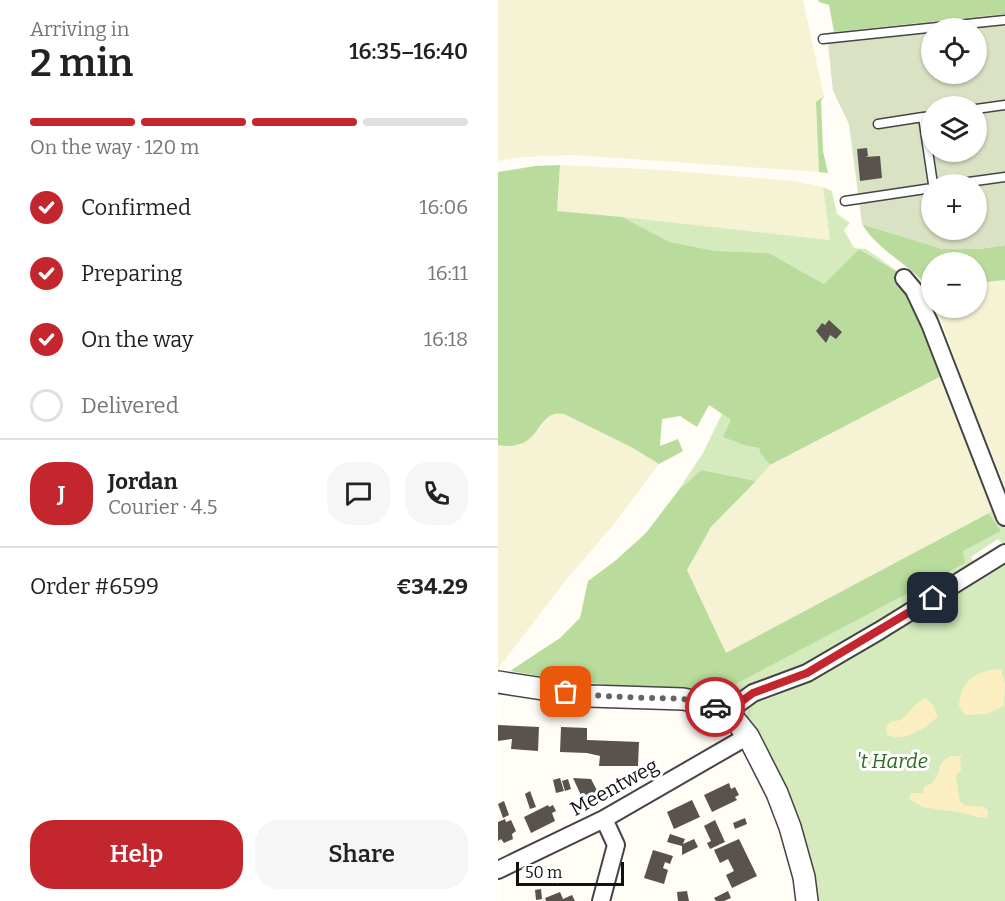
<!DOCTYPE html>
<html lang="en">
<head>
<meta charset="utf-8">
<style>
  :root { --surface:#fff; --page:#f6f6f6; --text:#222; --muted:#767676; --line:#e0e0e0; --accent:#c4262e }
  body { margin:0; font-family:Bitter,serif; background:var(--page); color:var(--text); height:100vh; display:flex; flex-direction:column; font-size:22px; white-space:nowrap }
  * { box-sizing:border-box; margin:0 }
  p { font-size:20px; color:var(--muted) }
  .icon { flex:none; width:33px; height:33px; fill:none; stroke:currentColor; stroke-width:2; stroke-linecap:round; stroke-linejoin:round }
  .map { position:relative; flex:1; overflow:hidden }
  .drawer { display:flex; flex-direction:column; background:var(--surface); width:498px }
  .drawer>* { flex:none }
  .fabs { position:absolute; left:423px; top:18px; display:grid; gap:12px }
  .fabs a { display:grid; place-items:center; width:66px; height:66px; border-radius:50%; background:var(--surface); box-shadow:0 2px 4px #0004; font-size:30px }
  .scale { position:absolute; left:18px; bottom:15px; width:108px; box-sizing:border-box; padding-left:6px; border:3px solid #111; border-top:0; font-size:16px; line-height:21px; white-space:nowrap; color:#111; -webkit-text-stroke:4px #fff; paint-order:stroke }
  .pin { position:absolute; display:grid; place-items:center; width:51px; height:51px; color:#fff; margin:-26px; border-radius:12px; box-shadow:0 3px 9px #0006 }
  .courier { position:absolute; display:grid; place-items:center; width:60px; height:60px; margin:-30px; border:4px solid #c4262e; border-radius:50%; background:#fff; color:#222; box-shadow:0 2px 8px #0007 }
  .overview em { font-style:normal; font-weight:600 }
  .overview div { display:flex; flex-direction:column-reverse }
  .overview { display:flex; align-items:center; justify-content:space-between; height:102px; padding:0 30px }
  h1 { font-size:39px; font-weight:600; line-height:45px }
  .bar { display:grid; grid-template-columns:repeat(4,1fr); gap:9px 6px; align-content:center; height:72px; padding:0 30px }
  .bar i { height:8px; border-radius:4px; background:var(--line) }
  .bar .on { background:var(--accent) }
  .bar p { grid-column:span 4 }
  .line { display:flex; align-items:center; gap:15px; padding:0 30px; border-top:2px solid var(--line) }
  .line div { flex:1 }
  .round { display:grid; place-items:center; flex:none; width:63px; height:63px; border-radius:24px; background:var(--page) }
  ol { padding:0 30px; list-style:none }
  li { display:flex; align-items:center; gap:18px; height:66px }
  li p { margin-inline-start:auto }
  li .icon { padding:6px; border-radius:50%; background:var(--accent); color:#fff; stroke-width:4 }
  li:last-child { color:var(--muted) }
  li i { width:33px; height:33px; border:3px solid var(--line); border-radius:50% }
  .action { display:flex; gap:12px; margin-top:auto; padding:12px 30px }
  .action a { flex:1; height:69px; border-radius:24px; background:var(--accent); color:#fff; font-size:24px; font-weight:600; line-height:69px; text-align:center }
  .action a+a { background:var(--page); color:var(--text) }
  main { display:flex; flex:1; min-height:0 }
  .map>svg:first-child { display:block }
  .farmland { fill:#f6f3d4 }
  .green { fill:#d5ebbd }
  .forest { fill:#b9dc9c }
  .sand { fill:#fbeec1 }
  .cemetery { fill:#d9e3c4; fill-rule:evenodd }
  .building { fill:#5a524d }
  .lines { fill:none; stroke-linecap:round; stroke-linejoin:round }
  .service-casing { stroke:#444; stroke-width:11 }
  .minor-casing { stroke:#444; stroke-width:20 }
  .tertiary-casing { stroke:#444; stroke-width:24 }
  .service { stroke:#fff; stroke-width:8 }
  .minor { stroke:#fff; stroke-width:16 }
  .tertiary { stroke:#fff; stroke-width:21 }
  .done { stroke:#646461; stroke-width:6; stroke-dasharray:0 10.8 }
  .route { stroke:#c4262e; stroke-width:8 }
  .labels { text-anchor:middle; stroke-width:6; stroke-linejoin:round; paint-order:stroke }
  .park-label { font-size:20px; font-style:italic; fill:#2f6b1f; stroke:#fff }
  .street-label { font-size:20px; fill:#111; stroke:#fff }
</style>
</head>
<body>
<main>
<section class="drawer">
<div class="overview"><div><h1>2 min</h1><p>Arriving in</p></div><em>16:35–16:40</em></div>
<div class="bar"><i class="on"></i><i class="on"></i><i class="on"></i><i></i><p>On the way · 120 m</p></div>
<ol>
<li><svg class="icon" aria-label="check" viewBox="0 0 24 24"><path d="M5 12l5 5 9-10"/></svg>Confirmed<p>16:06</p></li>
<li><svg class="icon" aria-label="check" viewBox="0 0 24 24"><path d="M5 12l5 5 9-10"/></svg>Preparing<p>16:11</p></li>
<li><svg class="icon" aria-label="check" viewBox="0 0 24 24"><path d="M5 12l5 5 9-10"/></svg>On the way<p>16:18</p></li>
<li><i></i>Delivered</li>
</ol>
<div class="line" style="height:108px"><b class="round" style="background:var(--accent);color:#fff">J</b><div><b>Jordan</b><p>Courier · 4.5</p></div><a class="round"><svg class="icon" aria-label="chat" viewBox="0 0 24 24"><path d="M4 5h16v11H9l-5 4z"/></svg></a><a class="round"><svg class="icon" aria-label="phone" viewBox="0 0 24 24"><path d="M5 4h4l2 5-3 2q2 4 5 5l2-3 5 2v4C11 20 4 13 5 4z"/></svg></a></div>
<div class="line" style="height:78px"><div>Order #6599</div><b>€34.29</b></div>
<div class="action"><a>Help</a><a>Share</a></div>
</section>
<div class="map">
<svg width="507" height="901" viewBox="0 0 507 901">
  <rect width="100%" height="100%" fill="#fffdf5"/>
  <path class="farmland" d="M0,0H305L326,96L318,102L321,172L75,155L25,157L0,161Z
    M62,165L166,170L295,181L325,187L332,240L59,211Z
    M507,280V487L467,389L439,308H478L479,283Z
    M449,373L497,505L491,513L228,654L189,570L213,527L272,465Z
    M58,412L66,414L135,448L161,464L116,524L67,581L0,669V445L19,446L29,440L44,425L47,418Z"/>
  <path class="green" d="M325,187L334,191L339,214L352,223L346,230L356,248L368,249L398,270L361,249L326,284L271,253L218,251L172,242L124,217L332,240Z
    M224,414L233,420L249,446L261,448L262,453L272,465L258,481L203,470L179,492L205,453Z
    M497,505L507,529V546L500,539L473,557L477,565L308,665L252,684L229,701L218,694L464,551L503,531L491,513Z
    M507,562V901H314L248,722L250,710L260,698Z"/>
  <path class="forest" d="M320,0H507V14L336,32L331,5L321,2Z
    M326,96L323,101L325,151L330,173L321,172L318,102Z
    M62,165L59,211L124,217L172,242L218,251L271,253L326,284L361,249L407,276L449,373L272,465L262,453L261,448L249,446L225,437L233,420L211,405L199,427L182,416L164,419L162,446L180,439L185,451L161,464L135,448L66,414C36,408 46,453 0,445V172L37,166Z
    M364,224L445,249H481L507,245V280L479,283L478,262H434L433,286H429C410,263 380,251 364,224Z
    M203,470L258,481L213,527L189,570L228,653L491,513L503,531L465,551L467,563L213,697L59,679L12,671L62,638L82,618L90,581L117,561L148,533L180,491Z"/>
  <path class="sand" d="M503,669L507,683L506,706L489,714L467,715L461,706C463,679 478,671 503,669Z
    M428,698L435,705L440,716C429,728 405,743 389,735L388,726L394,721C406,722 408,714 415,707C418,703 424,700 428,698Z
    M454,756H464L462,759L463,770L458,776L462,801L466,805L487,807L490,812L489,818L479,817L466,813L424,807L411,799L413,793H425L426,787C448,779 434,762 454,756Z"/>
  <path class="cemetery" d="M507,14V245L481,249H445L364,224L351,124L335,91L329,33ZM434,28H478V74H434ZM434,106H478V152H434ZM434,184H478V230H434Z"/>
  <path class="building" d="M369,148L370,156L367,157L382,156L384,178L362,181L359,149Z
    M331,320L344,332L338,339L332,335L328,343L318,331L324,323L327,325Z
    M0,725L41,727L40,751L13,749L14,739L0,741Z
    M63,727L89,728V740L141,742L140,766H101L102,756L89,753L62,752Z
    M62,778L66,791L58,793L55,780Z
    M75,778L93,779L103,798L88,806Z
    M70,779L73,789L67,791L64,781Z
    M231,783L233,789L237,787L241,795L237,797L239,800L214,812L206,795Z
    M32,791L38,807L32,809L27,794Z
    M194,800L202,817L176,829L169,812Z
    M6,801L11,815L5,818L0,804Z
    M50,805L51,807L55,805L58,811L54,813L57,821L33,833L26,817Z
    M247,818L249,824L237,829L235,823Z
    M7,819L8,822L13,820L18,831L14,834L15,839L6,843L3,839L0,841V822Z
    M217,820L227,842L212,849L209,843L213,841L206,826Z
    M172,834L187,839L185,844L196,839L200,847L184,855V846L169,842Z
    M241,839L259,876L234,888L228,875L236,871L230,859L222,863L216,850Z
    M155,850L175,856L172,864L167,862L165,868L170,870L166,884L146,878Z
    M43,889L44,899L38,900L37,890Z
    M189,891L191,901H180L179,892Z
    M230,891L233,898L226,901H218L216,898Z
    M62,892L65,899L74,895L77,901H48L47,898Z"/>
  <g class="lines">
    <g class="service-casing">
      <path id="service" d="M325,39L507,20
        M478,109L507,105
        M434,116L425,117L435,184
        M380,124L425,117
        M456,184L507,177
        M347,201L434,188"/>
    </g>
    <g class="minor-casing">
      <path id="minor" d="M406,278L416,290L432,324L507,517
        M233,715L240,704L255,693L309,673L381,631L507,553
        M0,870L106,819L250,736
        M103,901L118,845L106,819"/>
    </g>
    <g class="tertiary-casing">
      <path id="tertiary" d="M0,682L91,696L185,699L210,704L233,715L250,736L279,793L292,827L306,877L309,901"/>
    </g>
    <use href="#service" class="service"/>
    <use href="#minor" class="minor"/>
    <use href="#tertiary" class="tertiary"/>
  </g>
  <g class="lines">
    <path class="done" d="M68,692C96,696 124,697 153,698C174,699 198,697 217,707"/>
    <path class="route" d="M217,707L233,716L240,704L255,693L309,673L435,598"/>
  </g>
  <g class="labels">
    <g class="park-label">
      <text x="394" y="768">'t Harde</text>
    </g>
    <g class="street-label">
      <text transform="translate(116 787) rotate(-29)" y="7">Meentweg</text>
    </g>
  </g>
</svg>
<div class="fabs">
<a><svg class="icon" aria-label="locate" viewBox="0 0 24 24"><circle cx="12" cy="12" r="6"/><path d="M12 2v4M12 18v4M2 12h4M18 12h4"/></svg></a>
<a><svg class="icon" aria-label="layers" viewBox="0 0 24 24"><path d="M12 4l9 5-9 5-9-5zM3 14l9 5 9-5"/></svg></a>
<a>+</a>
<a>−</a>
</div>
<div class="scale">50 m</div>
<div class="pin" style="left:68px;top:692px;background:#ea580c"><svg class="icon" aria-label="bag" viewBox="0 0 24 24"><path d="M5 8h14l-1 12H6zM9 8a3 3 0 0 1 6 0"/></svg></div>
<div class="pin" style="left:435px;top:598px;background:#1f2937"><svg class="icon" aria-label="home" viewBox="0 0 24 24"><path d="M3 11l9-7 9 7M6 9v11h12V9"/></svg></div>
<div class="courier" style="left:217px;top:707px"><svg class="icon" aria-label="car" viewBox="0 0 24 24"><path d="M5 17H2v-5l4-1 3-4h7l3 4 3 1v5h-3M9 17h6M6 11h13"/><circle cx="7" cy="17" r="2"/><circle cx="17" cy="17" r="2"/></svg></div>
</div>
</main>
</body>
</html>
